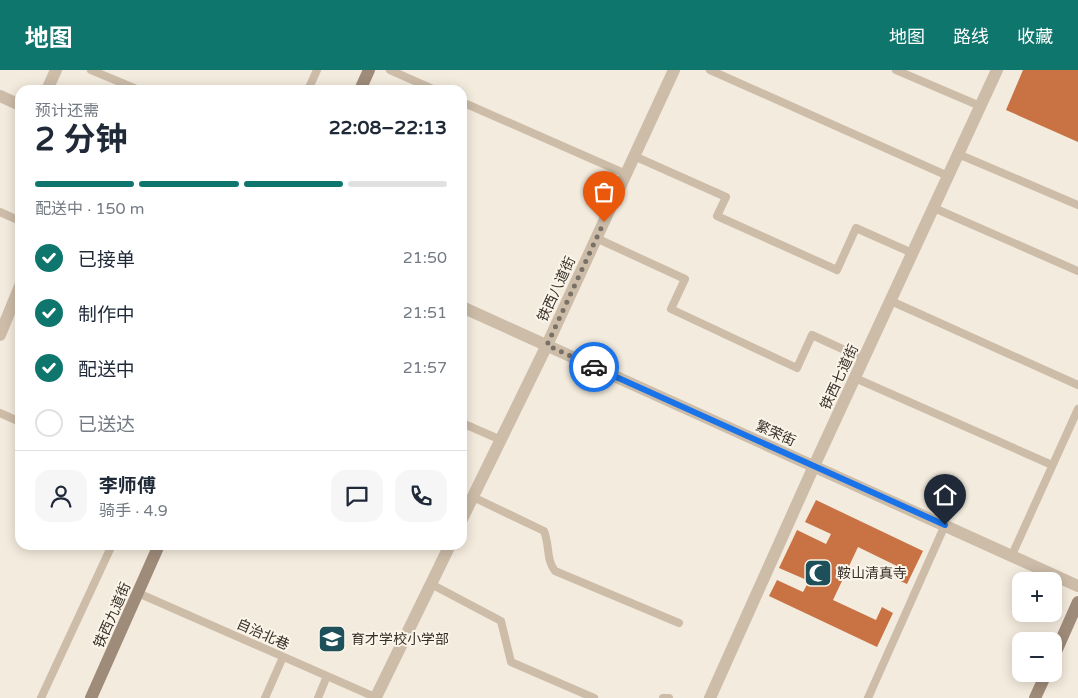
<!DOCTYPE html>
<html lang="zh">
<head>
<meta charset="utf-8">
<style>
  :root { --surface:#fff; --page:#f6f6f7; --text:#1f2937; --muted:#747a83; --line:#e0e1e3; --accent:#0f766e }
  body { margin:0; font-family:"Varela Round","Noto Sans SC",sans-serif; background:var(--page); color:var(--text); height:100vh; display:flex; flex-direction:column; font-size:19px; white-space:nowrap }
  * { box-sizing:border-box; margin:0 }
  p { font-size:16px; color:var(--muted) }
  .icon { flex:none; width:28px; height:28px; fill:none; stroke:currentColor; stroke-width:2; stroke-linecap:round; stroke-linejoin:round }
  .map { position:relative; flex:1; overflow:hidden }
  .drawer { position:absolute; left:15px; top:15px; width:452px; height:465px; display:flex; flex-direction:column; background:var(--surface); border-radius:15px; box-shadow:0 2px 12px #0003 }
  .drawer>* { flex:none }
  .tools { position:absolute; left:1012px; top:502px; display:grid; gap:10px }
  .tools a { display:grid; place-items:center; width:50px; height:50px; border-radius:10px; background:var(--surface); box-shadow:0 2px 12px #0003; font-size:25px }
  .pin { position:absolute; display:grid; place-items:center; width:42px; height:42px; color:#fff; margin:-51px -21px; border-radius:50% 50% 50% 0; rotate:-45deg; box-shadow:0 0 5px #0007 }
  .pin .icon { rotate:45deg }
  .courier { position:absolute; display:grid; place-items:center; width:50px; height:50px; margin:-25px; border:4px solid #1a73e8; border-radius:50%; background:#fff; color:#222; box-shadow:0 1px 6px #0007 }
  .overview em { font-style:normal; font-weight:700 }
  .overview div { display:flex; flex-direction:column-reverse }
  .overview { display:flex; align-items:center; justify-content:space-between; height:85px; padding:0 20px }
  h1 { font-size:32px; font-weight:700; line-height:38px }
  .bar { display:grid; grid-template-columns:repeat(4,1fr); gap:8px 5px; align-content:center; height:60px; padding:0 20px }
  .bar i { height:6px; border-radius:4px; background:var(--line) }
  .bar .selected { background:var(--accent) }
  .bar p { grid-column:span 4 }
  .line { display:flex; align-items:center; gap:12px; padding:0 20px; border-top:1px solid var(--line) }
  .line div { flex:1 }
  .round { display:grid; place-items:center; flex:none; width:52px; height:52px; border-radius:15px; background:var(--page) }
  ol { padding:0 20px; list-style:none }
  li { display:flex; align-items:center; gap:15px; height:55px }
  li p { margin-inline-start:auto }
  li .icon { padding:5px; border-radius:50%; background:var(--accent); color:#fff; stroke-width:4 }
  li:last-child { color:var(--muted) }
  li i { width:28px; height:28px; border:2px solid var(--line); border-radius:50% }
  header { display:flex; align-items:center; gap:30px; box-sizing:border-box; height:70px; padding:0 25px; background:var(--accent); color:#fff }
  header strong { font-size:24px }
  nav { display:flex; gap:28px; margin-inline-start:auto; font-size:18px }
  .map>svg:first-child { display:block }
  .building { fill:#c97345 }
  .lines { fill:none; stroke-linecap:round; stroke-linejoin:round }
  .lane { stroke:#ccbca8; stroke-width:8 }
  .street { stroke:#ccbca8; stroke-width:12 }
  .secondary { stroke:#9f8b79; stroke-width:12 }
  .done { stroke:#797167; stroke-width:5; stroke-dasharray:0 9 }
  .route { stroke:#1a73e8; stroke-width:6 }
  .labels { text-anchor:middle; stroke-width:4; stroke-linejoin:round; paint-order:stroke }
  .street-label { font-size:14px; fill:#382f28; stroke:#faf4e9 }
  .poi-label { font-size:14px; fill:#382f28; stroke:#faf4e9; text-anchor:start }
</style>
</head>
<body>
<header>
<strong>地图</strong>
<nav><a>地图</a><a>路线</a><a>收藏</a></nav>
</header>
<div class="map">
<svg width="1078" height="628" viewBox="0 0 1078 628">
  <rect width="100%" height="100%" fill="#f3ebdd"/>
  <path class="building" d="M1023,0H1078V72L1006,40Z
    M816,430L923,481L907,514L896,509L901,498L858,477L833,530L876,550L882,537L893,543L877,577L769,526L777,510L803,522L809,511L779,498L797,460L826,474L831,464L805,452Z"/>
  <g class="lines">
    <path class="lane" d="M91,0L139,20
      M390,0L435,20
      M710,0L948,106
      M896,0L980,36
      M308,20L317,0
      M462,32L626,104
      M958,84L1078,135
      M634,86L726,127L717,146L837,200L856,158L912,183
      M934,138L1078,201
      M0,142L20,151
      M596,168L685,209L671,239L797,298L812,265L864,289
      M891,231L1078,315
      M855,308L1052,395
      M0,343L20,352
      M462,353L501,370
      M473,427L544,461C550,476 546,490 555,501L679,553
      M1012,485L1078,339
      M431,514L501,551L511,592L594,628
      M138,523L377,628
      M41,628L112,475
      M265,628L283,587
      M318,628L327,606
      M663,628H669
      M868,628L945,455"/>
    <path class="street" d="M47,20L56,0
      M0,26L20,35
      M462,237L1078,516
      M0,265L20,216
      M462,449L547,275L674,0
      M376,627L450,475
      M710,628L814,396L997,0"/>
    <path class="secondary" d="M360,20L369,0
      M1054,586L1078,532
      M91,628L159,475
      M1035,628L1046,604"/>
  </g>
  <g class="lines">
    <path class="done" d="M594,297L547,275L604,152"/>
    <path class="route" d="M594,297L945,455"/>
  </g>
  <defs>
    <g id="mosque-square" transform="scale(1.4375)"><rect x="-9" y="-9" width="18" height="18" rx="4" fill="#1d505b" stroke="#faf4e9"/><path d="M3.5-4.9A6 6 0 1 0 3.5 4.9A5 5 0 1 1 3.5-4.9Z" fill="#fff"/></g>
    <g id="school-square" transform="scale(1.4375)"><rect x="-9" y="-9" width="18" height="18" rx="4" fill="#1d505b" stroke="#faf4e9"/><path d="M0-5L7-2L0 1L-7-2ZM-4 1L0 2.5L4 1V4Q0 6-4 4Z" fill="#fff"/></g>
  </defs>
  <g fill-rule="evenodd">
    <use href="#mosque-square" x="818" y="503"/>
    <use href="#school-square" x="332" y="569"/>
  </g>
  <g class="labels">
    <g class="street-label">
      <text transform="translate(556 219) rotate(-65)" y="5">铁西八道街</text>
      <text transform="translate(839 307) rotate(-65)" y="5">铁西七道街</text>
      <text transform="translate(776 363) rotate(24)" y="5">繁荣街</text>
      <text transform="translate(112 545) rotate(-66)" y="5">铁西九道街</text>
      <text transform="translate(263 564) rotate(24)" y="5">自治北巷</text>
    </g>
    <g class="poi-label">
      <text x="837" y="508">鞍山清真寺</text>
      <text x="351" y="574">育才学校小学部</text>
    </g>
  </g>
</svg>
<div class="tools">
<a>+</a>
<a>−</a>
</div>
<div class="pin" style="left:604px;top:152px;background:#ea580c"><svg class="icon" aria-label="bag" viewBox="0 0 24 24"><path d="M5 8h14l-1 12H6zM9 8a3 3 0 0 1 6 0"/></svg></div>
<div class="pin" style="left:945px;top:455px;background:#1f2937"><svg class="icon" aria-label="home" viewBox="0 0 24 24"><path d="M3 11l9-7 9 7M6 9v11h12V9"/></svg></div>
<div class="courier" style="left:594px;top:297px"><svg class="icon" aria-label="car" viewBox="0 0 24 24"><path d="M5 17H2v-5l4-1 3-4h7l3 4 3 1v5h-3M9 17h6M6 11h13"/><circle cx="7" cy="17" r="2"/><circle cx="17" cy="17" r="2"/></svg></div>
<section class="drawer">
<div class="overview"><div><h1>2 分钟</h1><p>预计还需</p></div><em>22:08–22:13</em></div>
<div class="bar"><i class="selected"></i><i class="selected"></i><i class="selected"></i><i></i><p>配送中 · 150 m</p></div>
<ol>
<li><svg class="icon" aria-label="check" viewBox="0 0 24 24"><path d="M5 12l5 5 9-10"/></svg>已接单<p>21:50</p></li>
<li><svg class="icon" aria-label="check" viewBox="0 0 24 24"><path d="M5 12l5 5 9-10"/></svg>制作中<p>21:51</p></li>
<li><svg class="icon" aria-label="check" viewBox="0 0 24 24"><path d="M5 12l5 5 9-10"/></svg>配送中<p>21:57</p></li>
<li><i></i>已送达</li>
</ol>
<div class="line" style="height:90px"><a class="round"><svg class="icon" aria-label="person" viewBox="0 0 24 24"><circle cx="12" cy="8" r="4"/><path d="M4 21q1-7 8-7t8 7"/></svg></a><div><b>李师傅</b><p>骑手 · 4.9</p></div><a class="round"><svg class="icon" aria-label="chat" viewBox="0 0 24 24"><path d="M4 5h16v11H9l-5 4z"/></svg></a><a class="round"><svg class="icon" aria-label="phone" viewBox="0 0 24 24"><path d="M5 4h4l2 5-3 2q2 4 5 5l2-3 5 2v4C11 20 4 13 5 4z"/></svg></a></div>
</section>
</div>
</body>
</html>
